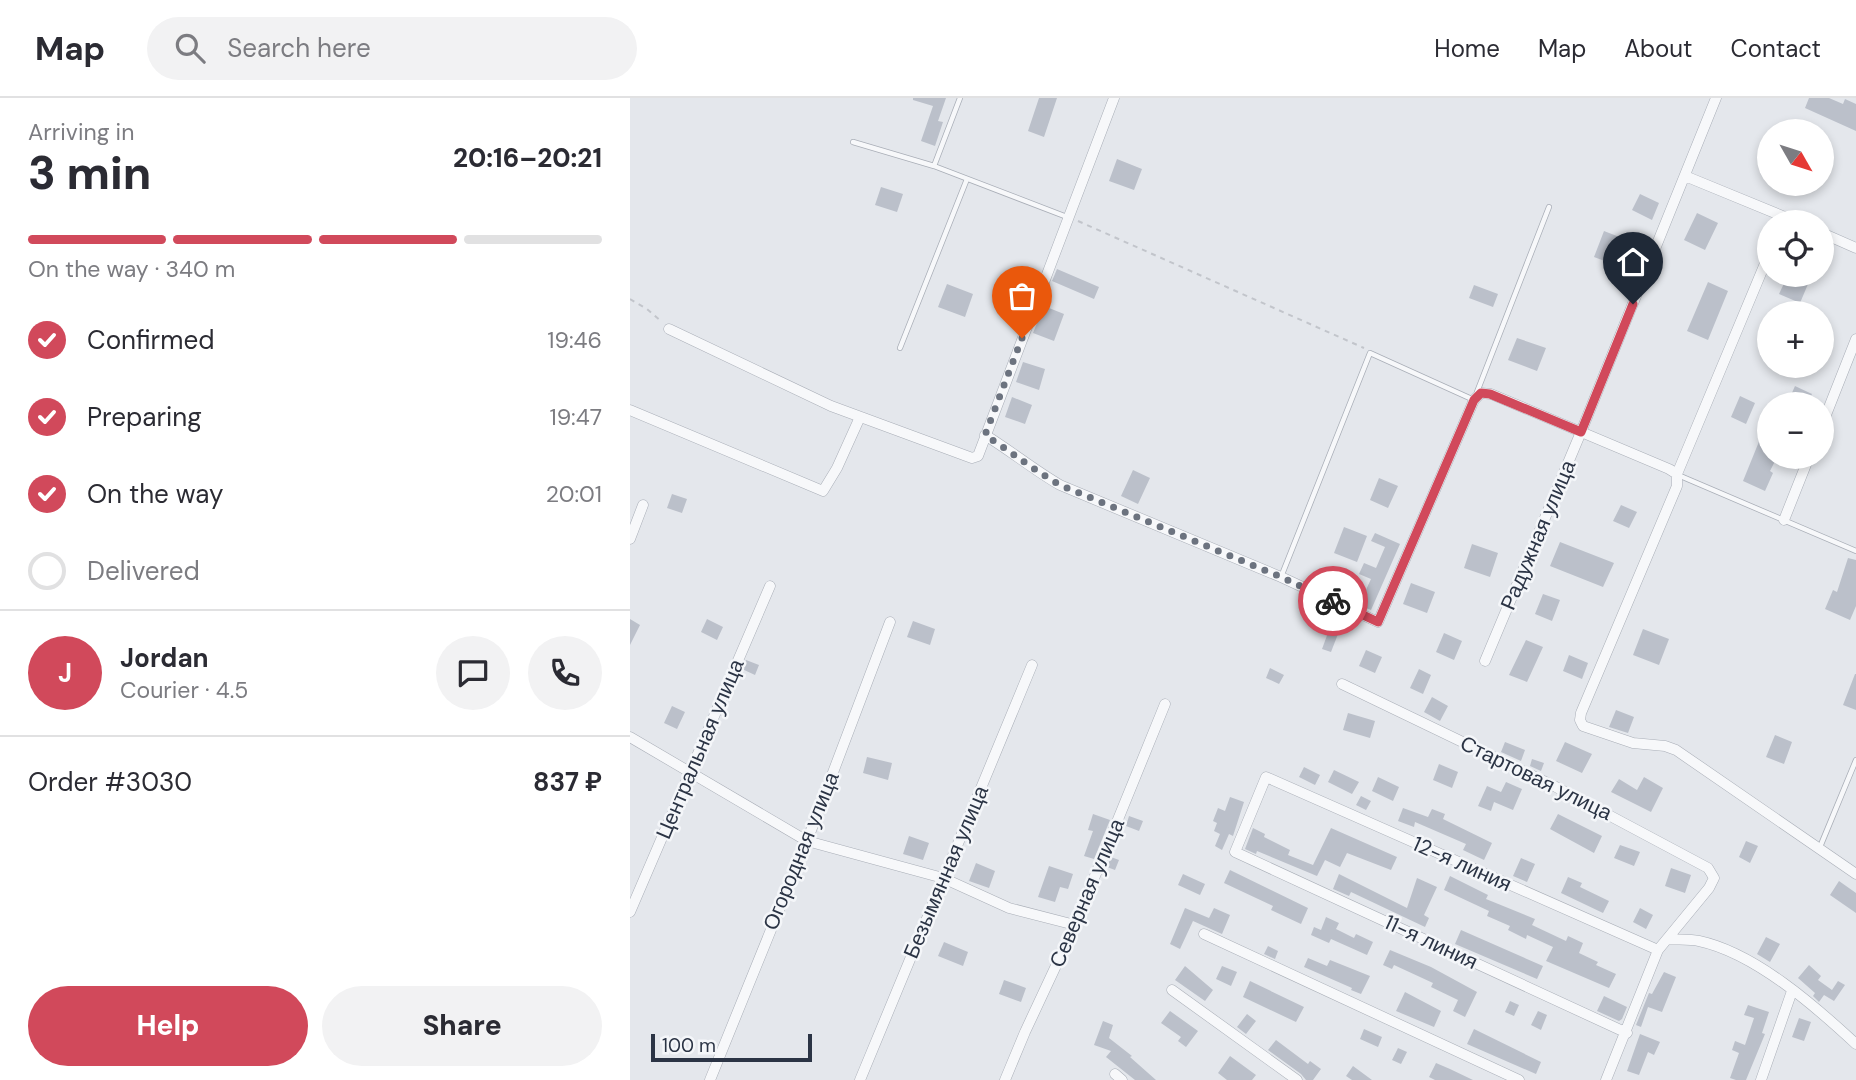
<!DOCTYPE html>
<html lang="en">
<head>
<meta charset="utf-8">
<style>
  :root { --surface:#fff; --page:#f2f2f3; --text:#2b2b33; --muted:#7c7c81; --line:#e1e1e2; --accent:#d1495b }
  body { margin:0; font-family:"DM Sans",sans-serif; background:var(--page); color:var(--text); height:100vh; display:flex; flex-direction:column; font-size:26px; white-space:nowrap }
  * { box-sizing:border-box; margin:0 }
  p { font-size:23px; color:var(--muted) }
  .icon { flex:none; width:38px; height:38px; fill:none; stroke:currentColor; stroke-width:2; stroke-linecap:round; stroke-linejoin:round }
  .map { position:relative; flex:1; overflow:hidden }
  .details { display:flex; flex-direction:column; background:var(--surface); width:630px }
  .details>* { flex:none }
  .needle { width:46px; rotate:129deg }
  .fabs { position:absolute; left:1127px; top:21px; display:grid; gap:14px }
  .fabs a { display:grid; place-items:center; width:77px; height:77px; border-radius:50%; background:var(--surface); box-shadow:0 4px 10px #0003; font-size:35px }
  .scale { position:absolute; left:21px; bottom:18px; width:161px; box-sizing:border-box; padding-left:7px; border:4px solid #2b3445; border-top:0; font-size:19px; line-height:24px; white-space:nowrap; color:#2b3445; -webkit-text-stroke:5px #f4f6f9; paint-order:stroke }
  .pin { position:absolute; display:grid; place-items:center; width:60px; height:60px; color:#fff; margin:-72px -30px; border-radius:50% 50% 50% 0; rotate:-45deg; box-shadow:0 0 7px #0007 }
  .pin .icon { rotate:45deg }
  .courier { position:absolute; display:grid; place-items:center; width:70px; height:70px; margin:-35px; border:5px solid #d1495b; border-radius:50%; background:#fff; color:#222; box-shadow:0 2px 9px #0007 }
  .headline em { font-style:normal; font-weight:800 }
  .headline div { display:flex; flex-direction:column-reverse }
  .headline { display:flex; align-items:center; justify-content:space-between; height:119px; padding:0 28px }
  h1 { font-size:46px; font-weight:800; line-height:52px }
  .bar { display:grid; grid-template-columns:repeat(4,1fr); gap:10px 7px; align-content:center; height:84px; padding:0 28px }
  .bar i { height:9px; border-radius:5px; background:var(--line) }
  .bar .current { background:var(--accent) }
  .bar p { grid-column:span 4 }
  .line { display:flex; align-items:center; gap:18px; padding:0 28px; border-top:2px solid var(--line) }
  .line div { flex:1 }
  .round { display:grid; place-items:center; flex:none; width:74px; height:74px; border-radius:37px; background:var(--page) }
  ol { padding:0 28px; list-style:none }
  li { display:flex; align-items:center; gap:21px; height:77px }
  li p { margin-inline-start:auto }
  li .icon { padding:7px; border-radius:50%; background:var(--accent); color:#fff; stroke-width:4 }
  li:last-child { color:var(--muted) }
  li i { width:38px; height:38px; border:4px solid var(--line); border-radius:50% }
  .primary-button { display:flex; gap:14px; margin-top:auto; padding:14px 28px }
  .primary-button a { flex:1; height:80px; border-radius:42px; background:var(--accent); color:#fff; font-size:28px; font-weight:800; line-height:80px; text-align:center }
  .primary-button a+a { background:var(--page); color:var(--text) }
  header { display:flex; align-items:center; gap:42px; box-sizing:border-box; height:98px; padding:0 35px; background:var(--surface); border-bottom:2px solid var(--line) }
  header strong { font-size:33px }
  nav { display:flex; gap:38px; margin-inline-start:auto; font-size:24px }
  .search { width:490px; height:63px; background:var(--page); display:flex; align-items:center; gap:18px; box-sizing:border-box; padding:0 24px; border-radius:38px; color:var(--muted); font-size:26px }
  main { display:flex; flex:1; min-height:0 }
  .map>svg:first-child { display:block }
  .building { fill:#bbc0ca }
  .lines { fill:none; stroke-linecap:round; stroke-linejoin:round }
  .lane-casing { stroke:#a9aeb7; stroke-width:6 }
  .street-casing { stroke:#a9aeb7; stroke-width:11 }
  .path { stroke:#c2c5cb; stroke-width:2; stroke-dasharray:5 5; stroke-linecap:butt }
  .lane { stroke:#f7f8fa; stroke-width:4.5 }
  .street { stroke:#f7f8fa; stroke-width:10 }
  .done { stroke:#6c737f; stroke-width:7; stroke-dasharray:0 12.6 }
  .route { stroke:#d1495b; stroke-width:9 }
  .labels { text-anchor:middle; stroke-width:5; stroke-linejoin:round; paint-order:stroke }
  .street-label { font-size:21px; fill:#2b3445; stroke:#f4f6f9 }
</style>
</head>
<body>
<header>
<strong>Map</strong>
<div class="search"><svg class="icon" aria-label="search" viewBox="0 0 24 24"><circle cx="10" cy="10" r="6"/><path d="M15 15l6 6"/></svg>Search here</div>
<nav><a>Home</a><a>Map</a><a>About</a><a>Contact</a></nav>
</header>
<main>
<section class="details">
<div class="headline"><div><h1>3 min</h1><p>Arriving in</p></div><em>20:16–20:21</em></div>
<div class="bar"><i class="current"></i><i class="current"></i><i class="current"></i><i></i><p>On the way · 340 m</p></div>
<ol>
<li><svg class="icon" aria-label="check" viewBox="0 0 24 24"><path d="M5 12l5 5 9-10"/></svg>Confirmed<p>19:46</p></li>
<li><svg class="icon" aria-label="check" viewBox="0 0 24 24"><path d="M5 12l5 5 9-10"/></svg>Preparing<p>19:47</p></li>
<li><svg class="icon" aria-label="check" viewBox="0 0 24 24"><path d="M5 12l5 5 9-10"/></svg>On the way<p>20:01</p></li>
<li><i></i>Delivered</li>
</ol>
<div class="line" style="height:126px"><b class="round" style="background:var(--accent);color:#fff">J</b><div><b>Jordan</b><p>Courier · 4.5</p></div><a class="round"><svg class="icon" aria-label="chat" viewBox="0 0 24 24"><path d="M4 5h16v11H9l-5 4z"/></svg></a><a class="round"><svg class="icon" aria-label="phone" viewBox="0 0 24 24"><path d="M5 4h4l2 5-3 2q2 4 5 5l2-3 5 2v4C11 20 4 13 5 4z"/></svg></a></div>
<div class="line" style="height:91px"><div>Order #3030</div><b>837 ₽</b></div>
<div class="primary-button"><a>Help</a><a>Share</a></div>
</section>
<div class="map">
<svg width="1226" height="982" viewBox="0 0 1226 982">
  <rect width="100%" height="100%" fill="#e4e7ec"/>
  <path class="building" d="M283,0H316L308,23L313,24L305,48L291,43L303,8L283,2Z
    M409,0H427L414,39L398,33Z
    M1179,0H1199L1213,6L1215,1L1226,6V33L1175,10Z
    M487,61L512,71L504,92L479,83Z
    M251,89L273,96L267,114L245,107Z
    M1010,96L1029,105L1022,122L1002,112Z
    M1067,115L1088,125L1075,152L1054,142Z
    M974,133L997,142L988,168L964,159Z
    M427,171L469,189L464,201L422,183Z
    M1158,177H1176L1181,179L1170,205L1149,196Z
    M1078,184L1098,193L1078,242L1057,233Z
    M317,186L343,196L335,219L308,209Z
    M844,187L868,196L863,209L839,200Z
    M414,208L434,216L424,243L403,235Z
    M887,240L916,250L907,273L878,262Z
    M393,264L415,271L409,292L386,284Z
    M1165,288L1182,296L1177,306H1157Z
    M1110,298L1125,305L1116,326L1101,319Z
    M382,299L402,307L395,326L375,319Z
    M1139,319V359H1147L1140,373L1143,375L1135,393L1113,383Z
    M503,372L520,380L508,406L491,398Z
    M749,380L768,388L758,410L740,402Z
    M42,396L57,401L52,415L37,410Z
    M991,407L1007,414L999,430L983,423Z
    M714,429L737,438L727,464L704,455Z
    M745,435L770,446L741,512L729,507L741,481L729,476L734,465L746,470L755,449L741,443Z
    M930,444L984,465L973,489L920,468Z
    M842,446L868,455L860,479L834,470Z
    M1218,460L1226,462V508L1220,522L1195,511L1203,492L1207,494Z
    M781,485L805,494L797,515L773,506Z
    M913,496L930,502L922,523L905,516Z
    M0,521L10,527L0,547Z
    M77,521L93,529L87,542L71,534Z
    M283,523L305,531L300,547L277,539Z
    M1013,531L1039,541L1029,567L1003,557Z
    M699,532L708,536L701,554L692,551Z
    M814,535L832,543L824,562L806,554Z
    M896,542L913,549L897,584L879,577Z
    M736,552L752,559L745,575L729,568Z
    M939,557L958,565L952,581L933,573Z
    M116,562L129,567L125,577L112,571Z
    M640,570L654,577L649,586L636,580Z
    M789,571L801,577L793,596L780,590Z
    M1225,576H1226V612L1213,607Z
    M802,599L818,608L810,623L794,614Z
    M42,608L55,614L47,631L34,625Z
    M986,612L1004,619L998,635L979,629Z
    M718,615L745,623L740,640L713,632Z
    M1145,637L1162,644L1154,666L1136,659Z
    M875,644L895,652L891,663L871,654Z
    M935,644L962,656L952,675L926,663Z
    M237,659L262,665L258,682L233,675Z
    M902,661L914,665L911,673L900,668Z
    M809,666L828,674L822,690L803,682Z
    M674,669L690,677L685,687L669,679Z
    M704,672L729,684L722,696L698,684Z
    M748,679L769,689L763,703L742,693Z
    M1014,679L1033,690L1021,714L981,694L989,681L1007,692Z
    M876,684L892,691L883,712L864,704L861,713L848,708L857,688L871,694Z
    M731,698L741,703L736,712L726,707Z
    M600,699L614,704L603,738L599,736L592,752L585,748L590,736L584,733L587,725L583,723L588,710L595,713Z
    M773,710L798,719L802,711L815,716L813,721L862,745L854,762L833,752L836,746L785,724L784,729L768,723Z
    M463,716L480,722L464,761L454,758L463,733L458,732Z
    M928,716L972,738L964,755L920,731Z
    M499,718L513,723L509,733L496,728Z
    M623,730L635,736L634,739L660,752L658,757L683,767L701,730L767,759L761,772L717,755L710,769L695,762L687,778L627,753L626,756L615,751Z
    M279,738L299,745L293,762L273,756Z
    M1116,743L1128,748L1120,765L1109,759Z
    M990,747L1010,754L1004,768L984,760Z
    M481,759L489,762L485,772L477,769Z
    M891,760L905,766L897,784L883,778Z
    M346,765L365,773L359,790L339,783Z
    M419,768L443,776L438,791L430,789L425,804L408,799Z
    M1041,770L1061,777L1055,795L1035,788Z
    M600,772L678,810L671,826L641,812L643,808L594,785Z
    M553,776L575,786L570,797L548,787Z
    M709,776L777,810L787,780L807,789L794,817L799,820L795,829L721,794L719,798L703,791Z
    M820,778L858,797L856,801L905,821L902,827L936,843L938,838L953,845L949,855L968,864L966,867L986,876L979,890L916,863L923,849L897,837L896,841L878,832L880,828L857,818L859,813L814,792Z
    M938,779L952,785L950,789L979,803L973,815L931,795Z
    M1209,783L1226,795V815L1200,797Z
    M555,810L579,820L584,810L600,817L592,836L563,823L550,851L540,846Z
    M1010,810L1023,817L1016,831L1003,824Z
    M696,819L709,825L706,831L724,840L726,836L743,844L737,857L701,841L699,845L681,837L684,829L691,832Z
    M831,832L913,868L907,881L825,846Z
    M1136,839L1150,846L1140,864L1127,856Z
    M314,844L338,854L333,868L308,858Z
    M638,848L648,853L645,861L634,856Z
    M760,852L801,869L847,894L835,919L823,913L828,902L801,889L803,885L764,867L762,871L753,867Z
    M678,860L697,868L700,862L740,878L731,896L721,892L722,890L674,869Z
    M1179,867L1191,878L1188,882L1202,892L1208,883L1215,887L1204,903L1194,897L1189,904L1183,898L1185,895L1168,880Z
    M555,868L583,892L575,903L545,882Z
    M592,868L607,874L601,888L586,881Z
    M1034,874L1046,879L1032,914L1018,909L1011,929L1006,927L1019,895L1022,896Z
    M374,882L396,890L391,904L369,896Z
    M620,883L674,909L666,924L613,899Z
    M775,894L811,913L804,929L766,913Z
    M974,898L997,909L992,921L989,923L967,913Z
    M880,903L889,907L884,918L875,914Z
    M1118,907L1139,914L1132,935L1135,936L1116,982H1106L1100,980L1109,955L1102,952L1105,943L1115,947L1124,920L1114,917Z
    M540,913L568,933L556,949L548,943L551,939L531,925Z
    M908,913L917,917L911,932L901,927Z
    M617,916L626,923L616,936L607,929Z
    M1169,920L1181,924L1174,943L1162,939Z
    M473,923L483,927L479,940L502,958L500,959L526,982H505L476,959L481,953L464,947Z
    M734,931L752,939L748,949L730,941Z
    M844,931L911,964L906,976L837,946Z
    M1010,936L1030,944L1024,957L1018,954L1009,977L997,973Z
    M646,942L678,966L680,963L691,971L683,982H676L671,976L638,952Z
    M768,950L777,954L771,966L762,962Z
    M600,958L626,977L622,982H597L588,975Z
    M806,965L820,971L843,982H805L799,979Z
    M723,968L742,982H722L716,978Z"/>
  <g class="lines">
    <g class="lane-casing">
      <path id="lane" d="M223,44L304,68L437,119
        M304,68L330,0
        M270,250L337,81
        M847,294L919,109
        M1048,377L1226,453
        M651,479L740,255L844,302
        M1190,749L1226,662"/>
    </g>
    <g class="street-casing">
      <path id="street" d="M1055,78L1167,124
        M1192,135L1226,150
        M39,231L201,308L342,360L348,358L484,0
        M0,312L193,393L207,370L230,319
        M1192,327L1226,241
        M355,337C381,353 404,372 430,387L651,479L748,524L844,302L851,295L861,296L1039,371L1047,376V388L951,615L950,622L953,628L1003,645L1035,648L1046,652L1226,776
        M1047,376L1139,156
        M1154,422L1179,359
        M0,441L13,407
        M855,563L951,334L1086,0
        M712,586L926,689L1078,770L1084,780L1079,790L1028,852L976,982
        M0,639L177,743L313,780L379,810L445,827
        M0,814L140,488
        M574,836L889,982
        M1037,841C1047,842 1059,841 1069,843C1125,855 1185,908 1226,946
        M542,892L667,982
        M997,935L605,754L636,679L1028,852
        M485,976L492,982
        M80,982L177,743L260,524
        M230,982L402,567
        M375,982L395,934L445,827L535,606
        M1131,982L1162,893"/>
    </g>
    <path class="path" d="M448,123L734,250
      M0,201L17,211L31,223"/>
    <use href="#lane" class="lane"/>
    <use href="#street" class="street"/>
  </g>
  <g class="lines">
    <path class="done" d="M392,240L355,337C381,354 404,372 430,387L651,479L703,503"/>
    <path class="route" d="M703,503L748,524L844,302L851,295L860,296L951,334L1003,206"/>
  </g>
  <g class="labels">
    <g class="street-label">
      <text transform="translate(908 437) rotate(-67)" y="7">Радужная улица</text>
      <text transform="translate(70 651) rotate(-67)" y="7">Центральная улица</text>
      <text transform="translate(906 680) rotate(26)" y="7">Стартовая улица</text>
      <text transform="translate(171 753) rotate(-68)" y="7">Огородная улица</text>
      <text transform="translate(832 766) rotate(24)" y="7">12-я линия</text>
      <text transform="translate(316 774) rotate(-67)" y="7">Безымянная улица</text>
      <text transform="translate(457 795) rotate(-67)" y="7">Северная улица</text>
      <text transform="translate(801 844) rotate(25)" y="7">11-я линия</text>
    </g>
  </g>
</svg>
<div class="fabs">
<a><svg class="needle" viewBox="-14 -14 28 28"><path d="M0-13l5 13h-10z" fill="#e53935"/><path d="M0 13l5-13h-10z" fill="#7c7c81"/></svg></a>
<a><svg class="icon" aria-label="locate" viewBox="0 0 24 24"><circle cx="12" cy="12" r="6"/><path d="M12 2v4M12 18v4M2 12h4M18 12h4"/></svg></a>
<a>+</a>
<a>−</a>
</div>
<div class="scale">100 m</div>
<div class="pin" style="left:392px;top:240px;background:#ea580c"><svg class="icon" aria-label="bag" viewBox="0 0 24 24"><path d="M5 8h14l-1 12H6zM9 8a3 3 0 0 1 6 0"/></svg></div>
<div class="pin" style="left:1003px;top:206px;background:#1f2937"><svg class="icon" aria-label="home" viewBox="0 0 24 24"><path d="M3 11l9-7 9 7M6 9v11h12V9"/></svg></div>
<div class="courier" style="left:703px;top:503px"><svg class="icon" aria-label="bike" viewBox="0 0 24 24"><circle cx="6" cy="16" r="4"/><circle cx="18" cy="16" r="4"/><path d="M6 16l4-8h5l3 8M10 8l3 8H6M13 5h3"/></svg></div>
</div>
</main>
</body>
</html>
